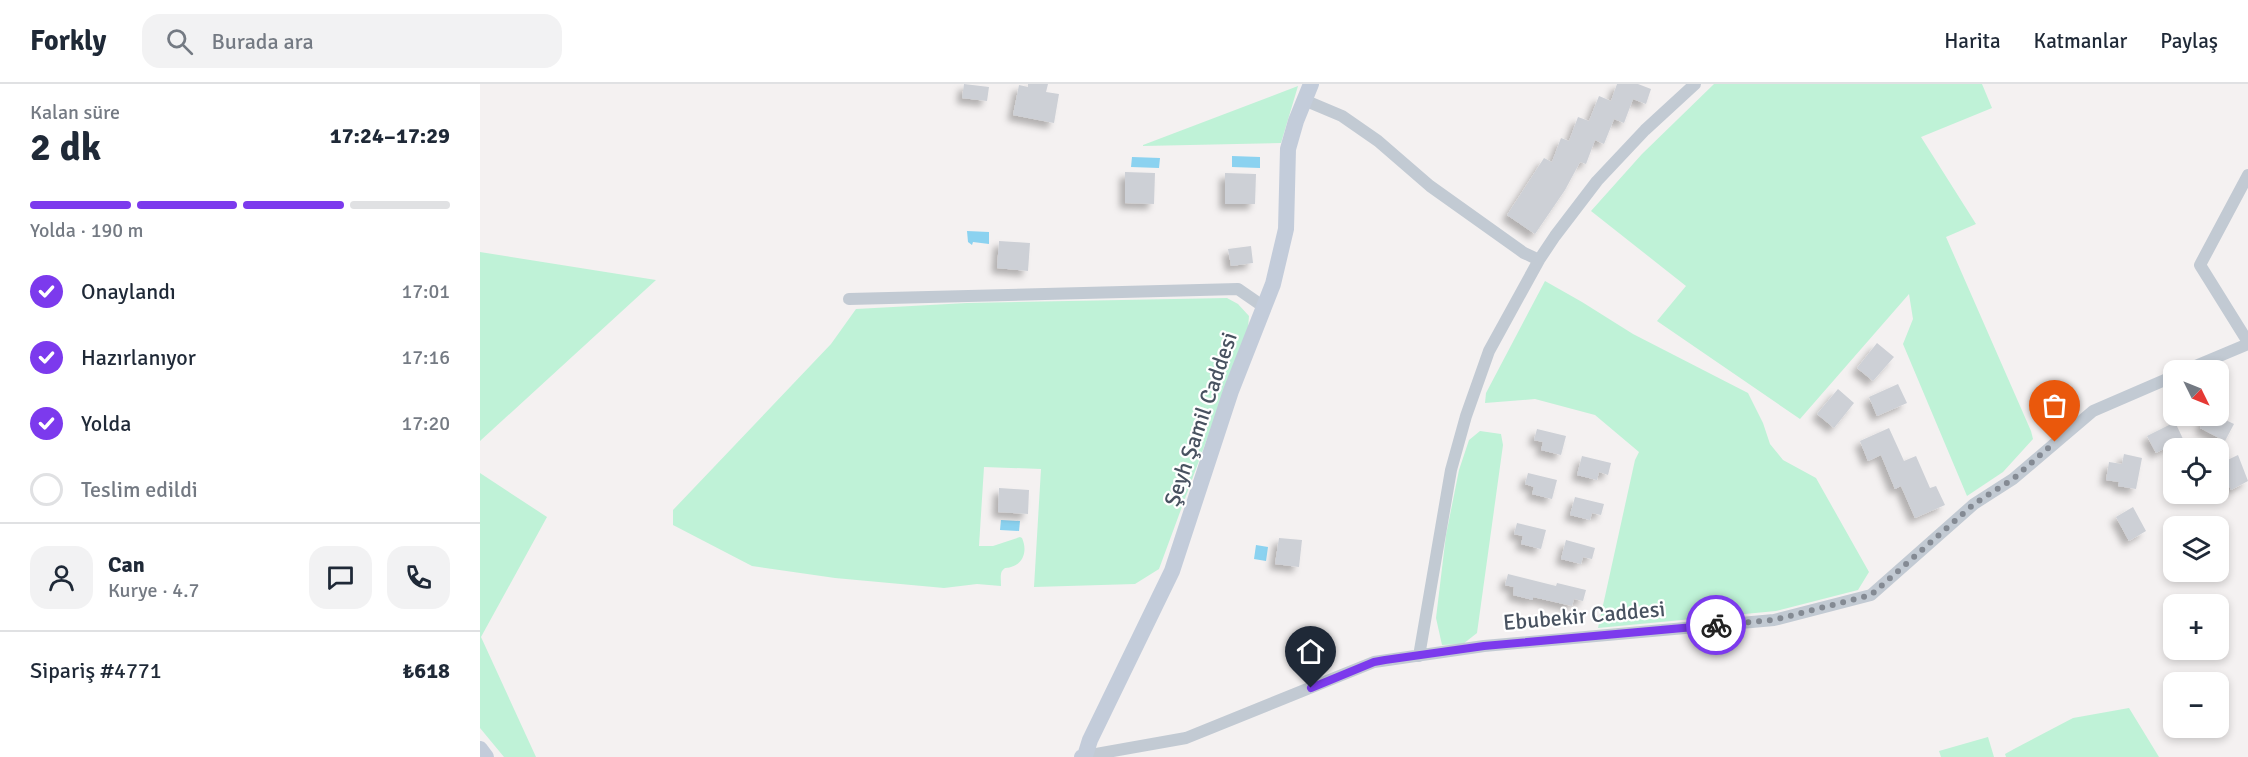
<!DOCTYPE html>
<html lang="tr">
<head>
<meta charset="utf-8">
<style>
  :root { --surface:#fff; --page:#f2f2f3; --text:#1f2937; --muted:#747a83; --line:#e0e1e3; --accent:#7c3aed }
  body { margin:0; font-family:Signika,sans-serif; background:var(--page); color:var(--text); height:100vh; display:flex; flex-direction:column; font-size:22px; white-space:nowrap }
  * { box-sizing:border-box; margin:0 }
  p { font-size:20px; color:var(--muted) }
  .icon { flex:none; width:33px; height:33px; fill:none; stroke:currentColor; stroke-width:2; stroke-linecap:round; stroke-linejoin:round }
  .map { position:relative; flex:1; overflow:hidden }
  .drawer { display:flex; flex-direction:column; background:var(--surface); width:480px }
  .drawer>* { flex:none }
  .needle { width:39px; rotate:133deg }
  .fabs { position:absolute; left:1683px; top:276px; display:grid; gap:12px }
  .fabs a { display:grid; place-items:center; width:66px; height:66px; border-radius:12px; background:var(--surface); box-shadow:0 3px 9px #0003; font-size:30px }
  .pin { position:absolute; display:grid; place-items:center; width:51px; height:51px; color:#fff; margin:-62px -26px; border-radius:50% 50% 50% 0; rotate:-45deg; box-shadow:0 0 6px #0007 }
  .pin .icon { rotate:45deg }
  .courier { position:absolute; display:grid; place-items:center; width:60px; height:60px; margin:-30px; border:4px solid #7c3aed; border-radius:50%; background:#fff; color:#222; box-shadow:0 2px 8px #0007 }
  .headline em { font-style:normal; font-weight:800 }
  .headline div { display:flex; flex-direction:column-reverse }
  .headline { display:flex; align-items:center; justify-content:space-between; height:102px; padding:0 30px }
  h1 { font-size:39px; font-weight:800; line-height:45px }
  .bar { display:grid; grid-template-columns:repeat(4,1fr); gap:9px 6px; align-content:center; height:72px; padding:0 30px }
  .bar i { height:8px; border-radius:4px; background:var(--line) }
  .bar .selected { background:var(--accent) }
  .bar p { grid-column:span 4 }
  .line { display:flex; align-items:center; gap:15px; padding:0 30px; border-top:2px solid var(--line) }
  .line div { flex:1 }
  .round { display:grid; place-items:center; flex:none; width:63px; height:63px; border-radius:18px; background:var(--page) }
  ol { padding:0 30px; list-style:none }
  li { display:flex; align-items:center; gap:18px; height:66px }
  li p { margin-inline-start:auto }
  li .icon { padding:6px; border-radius:50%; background:var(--accent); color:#fff; stroke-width:4 }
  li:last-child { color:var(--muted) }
  li i { width:33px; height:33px; border:3px solid var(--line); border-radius:50% }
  header { display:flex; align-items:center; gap:36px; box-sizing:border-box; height:84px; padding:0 30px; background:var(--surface); border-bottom:2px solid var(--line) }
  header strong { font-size:28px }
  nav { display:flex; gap:33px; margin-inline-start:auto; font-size:21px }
  .search { width:420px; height:54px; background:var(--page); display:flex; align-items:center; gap:15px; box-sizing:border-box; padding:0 21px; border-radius:18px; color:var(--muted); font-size:22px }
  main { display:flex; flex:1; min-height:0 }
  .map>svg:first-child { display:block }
  .green { fill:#bff2d7 }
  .water { fill:#8bd2f0 }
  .building { fill:#cdd0d6; filter:url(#shadow) }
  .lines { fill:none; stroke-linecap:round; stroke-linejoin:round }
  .street { stroke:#c2cad3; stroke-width:12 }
  .secondary { stroke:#c3ccda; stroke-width:16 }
  .done { stroke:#848a93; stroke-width:6; stroke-dasharray:0 10.8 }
  .route { stroke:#7c3aed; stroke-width:8 }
  .labels { text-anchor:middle; stroke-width:4.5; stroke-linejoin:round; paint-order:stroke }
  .street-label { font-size:22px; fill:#485260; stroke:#fff }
</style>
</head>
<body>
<header>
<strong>Forkly</strong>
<div class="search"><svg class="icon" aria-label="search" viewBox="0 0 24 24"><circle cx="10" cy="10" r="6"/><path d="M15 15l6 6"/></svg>Burada ara</div>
<nav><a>Harita</a><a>Katmanlar</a><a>Paylaş</a></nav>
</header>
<main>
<section class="drawer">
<div class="headline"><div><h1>2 dk</h1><p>Kalan süre</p></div><em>17:24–17:29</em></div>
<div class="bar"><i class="selected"></i><i class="selected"></i><i class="selected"></i><i></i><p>Yolda · 190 m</p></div>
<ol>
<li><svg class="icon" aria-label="check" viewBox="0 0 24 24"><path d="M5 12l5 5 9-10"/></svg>Onaylandı<p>17:01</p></li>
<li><svg class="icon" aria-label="check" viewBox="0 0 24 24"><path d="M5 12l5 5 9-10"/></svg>Hazırlanıyor<p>17:16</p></li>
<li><svg class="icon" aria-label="check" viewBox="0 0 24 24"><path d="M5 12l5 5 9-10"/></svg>Yolda<p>17:20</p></li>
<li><i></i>Teslim edildi</li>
</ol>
<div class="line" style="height:108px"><a class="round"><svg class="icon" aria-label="person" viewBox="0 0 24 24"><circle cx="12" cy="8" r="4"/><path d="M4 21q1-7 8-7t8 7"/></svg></a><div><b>Can</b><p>Kurye · 4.7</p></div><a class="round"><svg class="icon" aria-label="chat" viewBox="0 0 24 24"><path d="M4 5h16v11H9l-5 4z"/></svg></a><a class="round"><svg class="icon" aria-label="phone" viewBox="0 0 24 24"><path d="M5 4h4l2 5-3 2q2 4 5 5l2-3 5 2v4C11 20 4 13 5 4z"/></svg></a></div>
<div class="line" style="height:78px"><div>Sipariş #4771</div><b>₺618</b></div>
</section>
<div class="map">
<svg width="1768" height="673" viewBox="0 0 1768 673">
  <defs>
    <filter id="shadow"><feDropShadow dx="-5.5" dy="5.5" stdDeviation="3" flood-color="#0004"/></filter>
  </defs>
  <rect width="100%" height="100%" fill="#f4f1f1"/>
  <path class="green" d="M1234,0H1502L1512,24L1441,53L1496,140L1466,153L1551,347L1553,355L1523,388L1487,412L1423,260L1433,235L1429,210L1320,335L1177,237L1206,202L1111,127L1162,70Z
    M818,2L801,59L663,62V61Z
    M0,168L176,196L0,357Z
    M1065,197L1102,218L1153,250L1268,309L1283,339L1290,360L1303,376L1336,394L1389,488L1378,506L1296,527L1118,544L1155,376L1159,368L1115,331L1055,315L1005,319L1006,309Z
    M747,214L758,220L769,232L768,244L679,485L655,500L554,503L561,385L504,383L499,462H513L540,453L542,454C547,465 545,479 531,483C526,485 526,482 522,487C520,490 521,497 521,502L497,500L464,504L355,494L272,482L193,441V426L351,260L376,225L487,219Z
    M1000,347L1021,350L1023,361L997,549L983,560L962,561L956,534L966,451L979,386L989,356Z
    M0,389L67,433L1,553L56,673H24L0,644Z
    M1649,624L1679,673H1526L1525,670L1534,665L1593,634Z
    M1508,653L1514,673H1461L1459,667Z"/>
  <path class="water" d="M752,72L780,73V84L752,83Z
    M652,73L680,74L679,84L651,83Z
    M487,147L509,148V160L493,158L492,161L488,158Z
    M521,436L540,437L539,447L520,446Z
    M776,461L788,463L786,477L774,475Z"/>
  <path class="building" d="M484,0L509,3L507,17L482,14Z
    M548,0H568L566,8L579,10L574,39L533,31L539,1L548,3Z
    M1137,0H1158L1171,5L1166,20L1153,15L1144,39L1134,35L1124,60L1115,56L1106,80L1100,78L1085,106L1055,150L1027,131L1064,74L1072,78L1081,54L1089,57L1098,33L1109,37L1119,12L1131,17Z
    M645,88L675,89L674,120L645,119Z
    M745,89L776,90L775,120H745Z
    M519,157L550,159L548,187L517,184Z
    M771,162L773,179L751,182L748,165Z
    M1397,259L1414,273L1393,297L1377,284Z
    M1418,300L1427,319L1397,332L1389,313Z
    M1358,305L1374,319L1354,344L1337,330Z
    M1726,332H1737L1754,340L1745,357L1720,344Z
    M1695,338L1703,355L1676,369L1667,352Z
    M1409,344L1424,377L1436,372L1450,404L1456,402L1465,421L1435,434L1421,402L1415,405L1401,371L1388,377L1380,357Z
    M1057,345L1086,352L1081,371L1061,366L1063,358L1054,356Z
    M1644,370L1662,374L1656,405L1638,402L1639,398L1626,396L1629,378L1642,380Z
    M1758,371L1768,397L1751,406L1739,380Z
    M1102,372L1131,379L1128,391L1119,388L1117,396L1097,391Z
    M1048,389L1077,396L1072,415L1052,410L1054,403L1045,400Z
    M519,404L549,406L548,430L518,428Z
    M1095,413L1124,420L1121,431L1112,429L1110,436L1090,431Z
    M1653,423L1666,447L1649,457L1636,433Z
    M1037,439L1066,446L1061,465L1041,460L1043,452L1034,450Z
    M799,454L822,456L819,483L795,480Z
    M1086,456L1115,464L1112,475L1103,473L1101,480L1081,475Z
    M1028,490L1076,502L1077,499L1106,506L1103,517L1094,515L1092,522L1053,513V516L1033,511L1034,503L1025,501Z"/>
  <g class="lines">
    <path class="street" d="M824,16L862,32L898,57L950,102L1044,169L1059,176
      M1768,91L1720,181L1768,258
      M369,215L758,205L784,223
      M1706,286L1768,260
      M939,572L971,386L986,332L1009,267L1059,176L1075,152L1117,97L1165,46L1215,0
      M605,672L706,654L894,578L1004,562L1294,536L1391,511L1494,420L1533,395L1613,327L1694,292"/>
    <path class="secondary" d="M0,665L6,673
      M602,673L605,672L610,656L692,487L751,307L793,200L806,145L808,65L816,37L831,0"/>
  </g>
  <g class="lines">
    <path class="done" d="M1236,541L1294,536L1391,511L1494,420L1533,395L1575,358"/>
    <path class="route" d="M831,604L894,578L905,576L1004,562L1236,541"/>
  </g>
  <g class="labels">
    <g class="street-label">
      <text transform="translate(720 335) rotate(-71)" y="8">Şeyh Şamil Caddesi</text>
      <text transform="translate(1104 531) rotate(-5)" y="8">Ebubekir Caddesi</text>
    </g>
  </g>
</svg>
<div class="fabs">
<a><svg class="needle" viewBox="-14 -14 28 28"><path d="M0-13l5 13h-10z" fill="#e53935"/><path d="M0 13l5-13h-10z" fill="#747a83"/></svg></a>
<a><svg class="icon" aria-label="locate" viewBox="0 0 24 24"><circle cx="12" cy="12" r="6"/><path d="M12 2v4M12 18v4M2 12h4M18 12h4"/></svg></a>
<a><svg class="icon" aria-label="layers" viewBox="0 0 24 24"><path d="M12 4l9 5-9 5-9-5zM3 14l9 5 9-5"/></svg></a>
<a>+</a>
<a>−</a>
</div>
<div class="pin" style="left:1575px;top:358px;background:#ea580c"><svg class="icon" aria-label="bag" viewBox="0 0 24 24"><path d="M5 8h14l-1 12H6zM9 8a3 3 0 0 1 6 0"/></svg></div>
<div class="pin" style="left:831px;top:604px;background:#1f2937"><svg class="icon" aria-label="home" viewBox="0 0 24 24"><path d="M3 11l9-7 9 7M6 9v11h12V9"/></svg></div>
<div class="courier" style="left:1236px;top:541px"><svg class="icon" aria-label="bike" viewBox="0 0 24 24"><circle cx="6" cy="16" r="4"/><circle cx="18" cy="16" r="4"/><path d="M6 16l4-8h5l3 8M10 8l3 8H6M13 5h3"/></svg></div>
</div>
</main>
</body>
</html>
